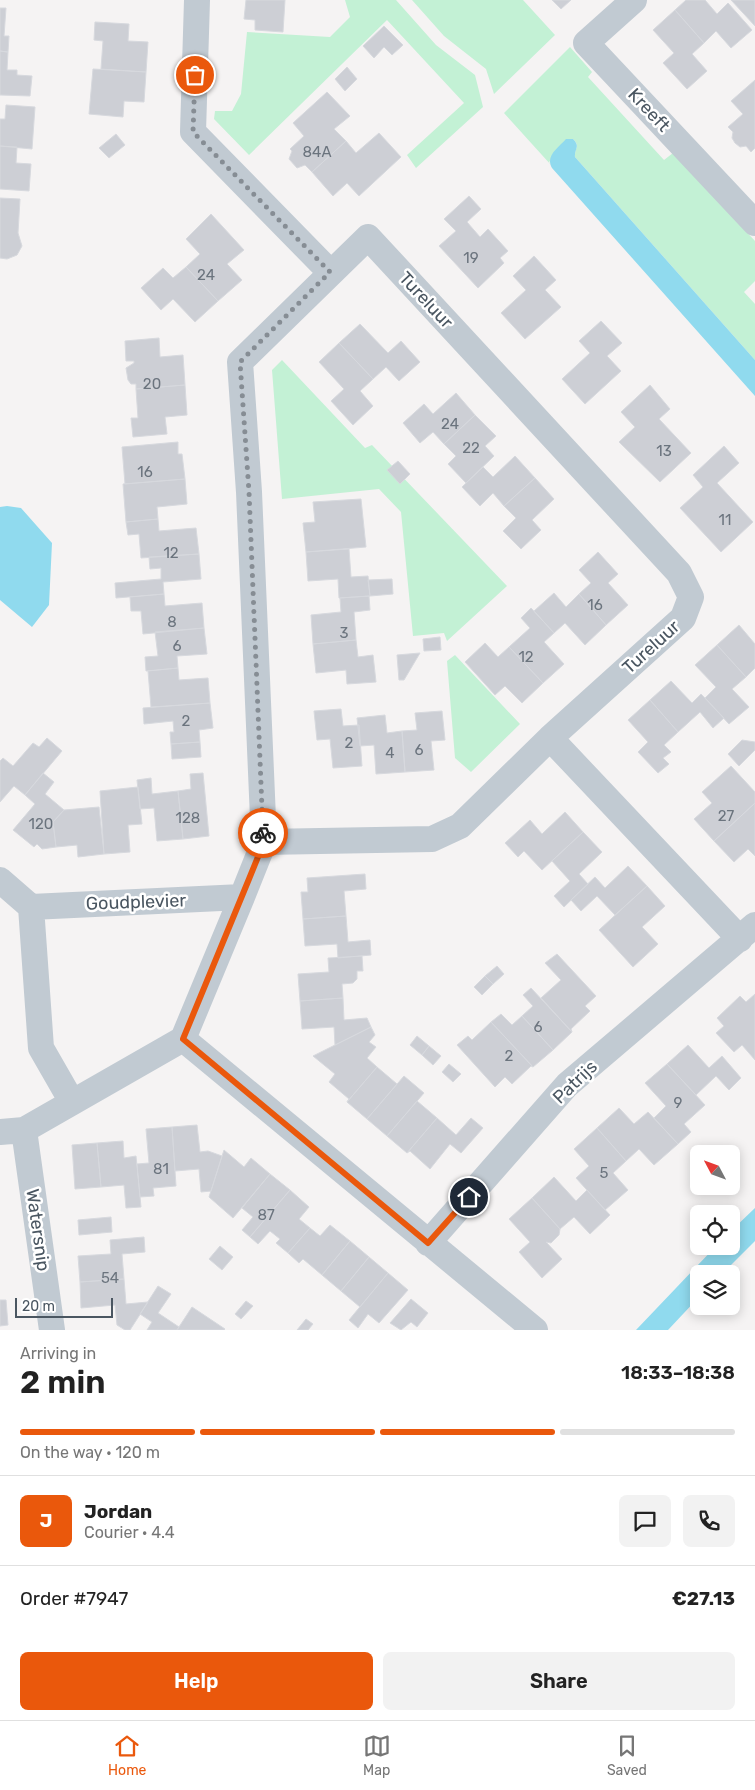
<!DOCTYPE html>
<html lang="en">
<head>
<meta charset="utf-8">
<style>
  :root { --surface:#fff; --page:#f2f2f2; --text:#222; --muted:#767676; --line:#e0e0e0; --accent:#ea580c }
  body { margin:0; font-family:Rubik,sans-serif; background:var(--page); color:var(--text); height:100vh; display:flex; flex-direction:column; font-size:19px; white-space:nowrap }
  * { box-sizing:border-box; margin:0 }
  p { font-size:16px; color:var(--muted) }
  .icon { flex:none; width:28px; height:28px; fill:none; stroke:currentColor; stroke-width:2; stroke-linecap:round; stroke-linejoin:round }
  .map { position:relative; height:1330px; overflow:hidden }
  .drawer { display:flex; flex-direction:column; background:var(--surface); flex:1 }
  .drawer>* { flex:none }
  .needle { width:32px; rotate:311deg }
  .buttons { position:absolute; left:690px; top:1145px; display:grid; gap:10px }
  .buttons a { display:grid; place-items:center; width:50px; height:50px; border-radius:8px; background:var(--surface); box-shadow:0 2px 12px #0003; font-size:25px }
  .scale { position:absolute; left:15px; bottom:12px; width:98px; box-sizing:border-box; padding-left:5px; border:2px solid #4a5661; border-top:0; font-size:14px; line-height:18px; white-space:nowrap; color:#4a5661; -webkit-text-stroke:4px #fff; paint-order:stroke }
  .pin { position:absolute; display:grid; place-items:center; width:42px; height:42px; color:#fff; margin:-21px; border:2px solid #fff; border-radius:50%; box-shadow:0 1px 5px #0007 }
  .courier { position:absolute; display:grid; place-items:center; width:50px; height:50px; margin:-25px; border:4px solid #ea580c; border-radius:50%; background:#fff; color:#222; box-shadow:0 1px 6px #0007 }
  .headline em { font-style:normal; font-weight:600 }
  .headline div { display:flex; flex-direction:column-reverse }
  .headline { display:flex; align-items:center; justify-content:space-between; height:85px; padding:0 20px }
  h1 { font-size:32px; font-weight:600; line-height:38px }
  .bar { display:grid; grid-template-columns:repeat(4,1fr); gap:8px 5px; align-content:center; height:60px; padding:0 20px }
  .bar i { height:6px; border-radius:4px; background:var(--line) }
  .bar .selected { background:var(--accent) }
  .bar p { grid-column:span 4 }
  .line { display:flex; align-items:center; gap:12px; padding:0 20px; border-top:1px solid var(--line) }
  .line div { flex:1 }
  .round { display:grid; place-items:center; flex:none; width:52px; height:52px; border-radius:8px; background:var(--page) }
  .cta { display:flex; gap:10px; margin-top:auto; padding:10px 20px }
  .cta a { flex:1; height:58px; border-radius:8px; background:var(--accent); color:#fff; font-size:20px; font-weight:600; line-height:58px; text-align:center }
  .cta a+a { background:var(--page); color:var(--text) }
  .dock { display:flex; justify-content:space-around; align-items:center; height:70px; border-top:1px solid var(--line); background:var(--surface); font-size:14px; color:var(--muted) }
  .dock a { display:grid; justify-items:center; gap:2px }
  .dock .selected { color:var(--accent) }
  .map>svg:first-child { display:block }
  .green { fill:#c3f1d5 }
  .water { fill:#90daee }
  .building { fill:#cdcfd5; stroke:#d7d9de }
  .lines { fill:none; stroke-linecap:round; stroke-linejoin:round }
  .minor { stroke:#c1cad2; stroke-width:26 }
  .done { stroke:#868d94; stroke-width:5; stroke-dasharray:0 9 }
  .route { stroke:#ea580c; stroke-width:6 }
  .labels { text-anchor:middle; stroke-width:5; stroke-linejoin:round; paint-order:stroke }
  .number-label { font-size:15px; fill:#6b747e }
  .street-label { font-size:18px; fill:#4a5661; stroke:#fff }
</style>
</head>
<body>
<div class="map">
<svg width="755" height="1330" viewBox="0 0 755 1330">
  <rect width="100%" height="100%" fill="#f5f3f3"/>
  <path class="green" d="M345,0H396L436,45L475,75L483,107L416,168L407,155L464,103L387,20L249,155L214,119L215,111H232L241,94L247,32L330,37L350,17Z
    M412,0H523L555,35L494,94L486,69L444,36Z
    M570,47L592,72L588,77L664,160L673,153L755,241V281L744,292L755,304V360L575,157C574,148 581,147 573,139L549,162L551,165L504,113Z
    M282,360L365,448L372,445L507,586L447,641L444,633L413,636L401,512L379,489L282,499L272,370Z
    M455,655L520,724L471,772L455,758L447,661Z"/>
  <path class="water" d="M566,139H573C581,147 574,149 575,157L755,360V396L552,168C545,156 558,148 566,139Z
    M7,506L21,508L52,543L49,605L32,627L0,600V507Z
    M755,1208V1241L722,1274H699V1297L668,1330H636L716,1246H731V1231Z"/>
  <path class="building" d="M246,0H285L283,32L255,30V20L244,19Z
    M552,0H571L561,9Z
    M686,0H705L717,14L728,3L752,30L731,48L716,31L704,43L675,10Z
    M731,0H755V26Z
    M0,8H6L4,36H9L8,52L0,51Z
    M675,10L704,43L692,54L707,71L687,89L663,63L674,53L653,30Z
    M95,22L129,24L128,41L148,42L146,72L101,69L103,41L94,40Z
    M384,26L403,45L392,55L384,47L374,58L363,46Z
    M0,51L8,52L7,70H17V75L32,76L30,96L0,95Z
    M347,67L357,79L345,91L335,79Z
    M93,69L146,72L144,102L124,101L123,117L89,114Z
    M755,80V148L751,152L746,146L740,147L735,143L732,138L733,132L728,127L743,114L731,101Z
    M327,92L350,116L334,129L346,141L312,172L305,165L297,168L289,159L292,151L290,149L304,136L293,123Z
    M6,105L35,107L32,149L0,146V119H5Z
    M379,133L401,157L359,196L347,183L333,196L312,172L346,141L356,153Z
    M116,134L125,145L109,158L99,148Z
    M0,146L17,147L16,163L31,164L29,191L0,189Z
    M469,196L481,209L467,222L480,237L488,229L508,251L500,258L504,263L478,288L439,246L456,231L444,219Z
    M0,198L20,199L18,233L22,246L17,255L7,259L0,258Z
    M211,214L244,250L227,264L242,280L218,301L186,267L200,254L186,239Z
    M534,256L556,280L545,290L561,307L525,339L501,313L526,290L513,276Z
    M186,267L218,301L195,322L173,299L161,310L141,288L163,268L173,278Z
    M601,321L622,343L607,356L621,371L585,404L562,379L590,353L579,341Z
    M360,324L388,353L401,341L420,362L399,381L386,367L373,379L339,343Z
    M159,338L160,357L183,355L185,385L136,389V384H131L128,380L126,368L134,363V361H126L125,341Z
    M339,343L373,379L360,391L373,406L353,425L331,401L344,389L319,362Z
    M185,385L187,415L165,417L167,434L133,437L131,418H138L136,389Z
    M650,385L670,409L659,419L691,453L660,482L619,442L635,427L621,412Z
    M456,393L475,415L444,444L433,432L420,443L403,423L424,404L433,414Z
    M475,415L496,436L485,446L494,456L466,483L448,464L456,456L444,444Z
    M178,442V454H182L185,479L125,484L122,447Z
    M724,446L739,463L717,483L753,522L721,552L680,508L703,487L693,475Z
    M515,456L535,478L504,506L493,493L480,506L462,487L483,467L493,477Z
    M398,461L410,474L400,484L387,470Z
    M535,478L554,499L532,520L541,530L521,549L503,531L516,518L504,506Z
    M185,479L187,504L157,507L158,519L126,522L123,484Z
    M361,499L366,547L306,552L303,523L315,522L313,502Z
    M158,519L159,531L196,528L199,554L141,558L139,534L128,535L126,522Z
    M349,549L351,577L368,576L370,596L339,598L338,579L308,581L306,552Z
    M598,552L618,574L608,583L628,605L606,625L579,594L591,583L579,570Z
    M199,554L201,579L163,582L164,594L116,598L115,583L161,579V568L150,569L149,557Z
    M392,579L393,594L370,596L368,580Z
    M554,593L566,607L579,594L606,625L585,645L565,623L554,633L534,611Z
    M164,594L165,606L202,603L204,628L143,634L141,611H131L130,597Z
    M369,596L370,610L354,612L356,640L313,644L311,615L341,612L340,598Z
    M531,608L554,633L544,642L564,664L543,683L509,647L530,628L521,618Z
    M739,625L755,644V668L746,677L717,645Z
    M204,628L207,654L177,656L178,668L146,671L145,657L158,656L155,632Z
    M440,637L441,650L424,651L423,639Z
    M356,640L358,657L373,655L376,682L347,684L346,670L316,673L313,644Z
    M485,643L498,657L509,647L543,683L522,703L505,686L495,695L465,662Z
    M717,645L746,677L732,689L749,707L729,724L705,698L716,687L695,665Z
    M420,653L404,680H399L397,655Z
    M178,668L179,680L208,678L210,703L151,707L148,671Z
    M671,681L692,703L701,694L724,718L713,728L700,712L678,732L650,700Z
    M650,700L678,732L664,745L671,752L663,758L669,764L658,773L638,752L648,742L628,720Z
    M210,703L213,728L199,730L200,742L171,744L170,732H174L173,721L144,724L143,708Z
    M341,709L343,726L359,725L362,766L333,768L330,739L317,740L314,711Z
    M442,711L445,740L431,741L434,770L405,772L402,731L417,730L415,713Z
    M385,715L387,733L402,731L405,772L376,774L374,745L360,746L357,718Z
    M47,738L62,751L25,795L14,786L0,802V761L3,758L13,766L33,743L39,747Z
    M742,740L755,742V750L739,766L728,754Z
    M200,742L201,757L172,759L171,744Z
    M731,766L755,792V803L714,841L694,819L712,803L702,792Z
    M43,773L54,782L45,794L64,810L53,822L56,847L42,849L37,844L34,847L13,830L35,804L25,795Z
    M203,773L209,836L183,839L178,791L191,789L190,774Z
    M151,778L152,794L178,791L183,839L157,841L154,808L140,809L137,780Z
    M138,787L142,824L128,825L130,852L104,854L100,791Z
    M755,803V856L748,849L734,862L714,841Z
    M99,807L104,854L78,857L77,845L56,847L53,822L64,810Z
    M565,812L583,832L542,870L524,851L518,857L505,843L530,820L542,834Z
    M583,832L602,852L579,874L588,884L595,877L564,907L554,896L570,881L552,861Z
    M628,866L647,886L615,915L597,896L581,911L571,900L595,877L605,888Z
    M365,874L366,889L344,891L346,916L303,919L301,892H308L307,878Z
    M647,886L665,906L642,927L658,944L633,967L599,930Z
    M346,916L348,942L370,940L371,955L338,958L337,944L305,946L303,919Z
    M557,954L596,996L585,1006L590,1011L571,1029L572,1032L541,998L561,980L545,963Z
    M362,956L363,971H357V979L353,983L342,984L343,998L300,1001L298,974L329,972L328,958Z
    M497,966L504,974L493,984L485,976Z
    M485,976L493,984L482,995L474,987Z
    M531,988L572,1032L553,1050L522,1016L533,1006L523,995Z
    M755,994V1060L742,1045L734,1052L716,1033L724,1026L717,1018L740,996L746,1002Z
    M343,998L344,1020L367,1018L371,1027L335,1045L334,1027L302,1029L300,1001Z
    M501,1014L512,1025L522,1016L553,1050L533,1067L491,1022Z
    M491,1022L533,1067L531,1066L512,1084L505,1077L495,1087L457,1045L468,1036L472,1040Z
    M371,1027L375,1035L369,1042L376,1047L367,1058L377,1067L347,1102L349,1099L329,1082L335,1074L313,1056Z
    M417,1036L429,1046L422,1055L410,1045Z
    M688,1045L709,1068L722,1056L741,1078L729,1090L716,1076L696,1095L667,1064Z
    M429,1046L441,1056L433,1065L422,1055Z
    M449,1064L461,1074L453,1082L442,1072Z
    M667,1064L705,1105L684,1124L691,1132L678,1144L654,1118L666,1106L645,1083Z
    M377,1067L397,1084L367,1119L347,1102Z
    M404,1076L424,1093L387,1136L367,1119Z
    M417,1101L437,1118L407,1153L387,1136Z
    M619,1108L634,1124L648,1112L678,1144L654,1165L639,1149L626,1161L597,1128Z
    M437,1118L456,1135L471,1118L483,1128L461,1153L450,1144L430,1169L410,1151L407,1153Z
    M197,1125L200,1152L208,1151L222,1156L211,1191L201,1192L199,1169L175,1171L172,1127Z
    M172,1127L176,1186L153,1188L154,1196L140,1197L137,1164L149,1163L146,1129Z
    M597,1128L626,1161L613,1173L628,1190L605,1210L576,1178L589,1166L574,1149Z
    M123,1141L124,1158L136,1156L141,1207L126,1208L124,1185L101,1187L97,1143Z
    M97,1143L101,1187L75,1189L72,1145Z
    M224,1150L244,1167L251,1158L270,1174L233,1218L209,1197Z
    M270,1174L290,1190L250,1237L242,1230L253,1217L242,1208Z
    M554,1177L576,1201L587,1190L610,1215L590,1234L574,1217L560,1229L532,1198Z
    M290,1190L309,1207L299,1219L310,1228L288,1253L276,1243L280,1239L270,1231L258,1244L250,1237Z
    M532,1198L560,1229L559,1235L551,1243L546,1242L562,1259L542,1278L519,1252L530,1242L509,1219Z
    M111,1217L112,1232L79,1235L78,1220Z
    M330,1225L350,1241L322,1275L303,1259L299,1263L288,1253L310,1228L320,1236Z
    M144,1237L145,1252L122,1254L124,1279L80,1282L78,1256L111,1254L110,1240Z
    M350,1241L369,1257L341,1291L322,1275Z
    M220,1246L233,1257L222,1270L209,1259Z
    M369,1257L388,1273L360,1307L341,1291Z
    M388,1273L408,1290L379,1323L368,1314L358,1328L349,1320Z
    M124,1279L126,1304L148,1302L130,1330H125L117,1325L115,1305L81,1308L80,1282Z
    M158,1286L171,1294L158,1313L179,1327L177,1330H147L152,1322L140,1314Z
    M411,1299L428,1313L417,1327L411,1322L401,1330L390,1323Z
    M0,1300H6L8,1325L0,1326Z
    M246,1301L253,1306L241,1319L235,1314Z
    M192,1307L225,1329L224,1330H177Z
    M306,1319L313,1324L308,1330H297Z"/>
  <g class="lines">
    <path class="minor" d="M197,0L193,132L330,272
      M634,0L586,43L755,223
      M550,738L740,939
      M0,880L31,907
      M183,1039L535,1330
      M72,1102L41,1048L31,907L242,897L264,842L249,492L240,362L368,237L679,573L691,597L683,618L550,738L460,826L432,839L264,842
      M24,1130L52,1330
      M0,1132L24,1130L183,1039L242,897
      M428,1243L567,1085L755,925"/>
  </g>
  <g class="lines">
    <path class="done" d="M195,75L193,132L330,272L240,362L249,492L263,833"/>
    <path class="route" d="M263,833L264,842L249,879L183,1039L428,1243L469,1197"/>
  </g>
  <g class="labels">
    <g class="number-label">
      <text x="317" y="157">84A</text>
      <text x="471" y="263">19</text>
      <text x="206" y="280">24</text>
      <text x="152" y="389">20</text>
      <text x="450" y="429">24</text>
      <text x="471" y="453">22</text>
      <text x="664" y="456">13</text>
      <text x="145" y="477">16</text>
      <text x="725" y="525">11</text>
      <text x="171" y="558">12</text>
      <text x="595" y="610">16</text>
      <text x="172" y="627">8</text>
      <text x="344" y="638">3</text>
      <text x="177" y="651">6</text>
      <text x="526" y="662">12</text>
      <text x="186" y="726">2</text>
      <text x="349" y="748">2</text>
      <text x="419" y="755">6</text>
      <text x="390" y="758">4</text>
      <text x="726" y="821">27</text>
      <text x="188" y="823">128</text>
      <text x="41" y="829">120</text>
      <text x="538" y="1032">6</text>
      <text x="509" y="1061">2</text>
      <text x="678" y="1108">9</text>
      <text x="161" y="1174">81</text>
      <text x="604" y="1178">5</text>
      <text x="266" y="1220">87</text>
      <text x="110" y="1283">54</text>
    </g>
    <g class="street-label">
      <text transform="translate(649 110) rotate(47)" y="6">Kreeft</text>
      <text transform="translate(426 300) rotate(47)" y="6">Tureluur</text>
      <text transform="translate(651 647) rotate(-42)" y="6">Tureluur</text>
      <text transform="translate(136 902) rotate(-2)" y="6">Goudplevier</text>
      <text transform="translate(575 1082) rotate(-44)" y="6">Patrijs</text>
      <text transform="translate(38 1230) rotate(82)" y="6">Watersnip</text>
    </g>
  </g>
</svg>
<div class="buttons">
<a><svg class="needle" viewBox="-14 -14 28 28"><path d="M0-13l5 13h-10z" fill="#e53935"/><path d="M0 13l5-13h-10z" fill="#767676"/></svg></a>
<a><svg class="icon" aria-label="locate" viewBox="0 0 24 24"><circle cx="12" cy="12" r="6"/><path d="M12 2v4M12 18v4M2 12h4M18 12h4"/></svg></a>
<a><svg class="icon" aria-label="layers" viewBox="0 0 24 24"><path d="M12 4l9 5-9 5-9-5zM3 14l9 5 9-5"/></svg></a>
</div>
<div class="scale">20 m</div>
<div class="pin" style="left:195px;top:75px;background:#ea580c"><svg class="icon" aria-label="bag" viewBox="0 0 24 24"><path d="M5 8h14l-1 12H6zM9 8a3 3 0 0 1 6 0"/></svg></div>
<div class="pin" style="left:469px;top:1197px;background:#1f2937"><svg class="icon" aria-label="home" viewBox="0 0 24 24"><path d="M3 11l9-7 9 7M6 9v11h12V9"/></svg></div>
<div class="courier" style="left:263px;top:833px"><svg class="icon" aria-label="bike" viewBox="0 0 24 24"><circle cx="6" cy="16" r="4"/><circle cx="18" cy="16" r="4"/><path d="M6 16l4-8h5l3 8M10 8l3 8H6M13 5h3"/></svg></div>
</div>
<section class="drawer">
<div class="headline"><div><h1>2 min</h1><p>Arriving in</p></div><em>18:33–18:38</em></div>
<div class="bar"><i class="selected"></i><i class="selected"></i><i class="selected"></i><i></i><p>On the way · 120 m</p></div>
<div class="line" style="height:90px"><b class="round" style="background:var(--accent);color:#fff">J</b><div><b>Jordan</b><p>Courier · 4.4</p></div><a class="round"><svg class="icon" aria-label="chat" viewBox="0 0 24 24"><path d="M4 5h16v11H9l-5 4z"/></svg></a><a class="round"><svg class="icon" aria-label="phone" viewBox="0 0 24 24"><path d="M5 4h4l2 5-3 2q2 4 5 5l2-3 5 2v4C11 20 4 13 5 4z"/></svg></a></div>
<div class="line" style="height:65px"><div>Order #7947</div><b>€27.13</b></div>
<div class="cta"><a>Help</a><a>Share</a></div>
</section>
<nav class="dock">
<a class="selected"><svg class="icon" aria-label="home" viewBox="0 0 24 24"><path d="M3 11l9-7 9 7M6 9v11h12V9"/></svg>Home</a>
<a><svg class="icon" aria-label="map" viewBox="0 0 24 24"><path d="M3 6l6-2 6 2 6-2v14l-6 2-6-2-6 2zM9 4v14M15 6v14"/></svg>Map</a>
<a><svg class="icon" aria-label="saved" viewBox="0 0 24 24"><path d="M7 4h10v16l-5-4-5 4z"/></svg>Saved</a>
</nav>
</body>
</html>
